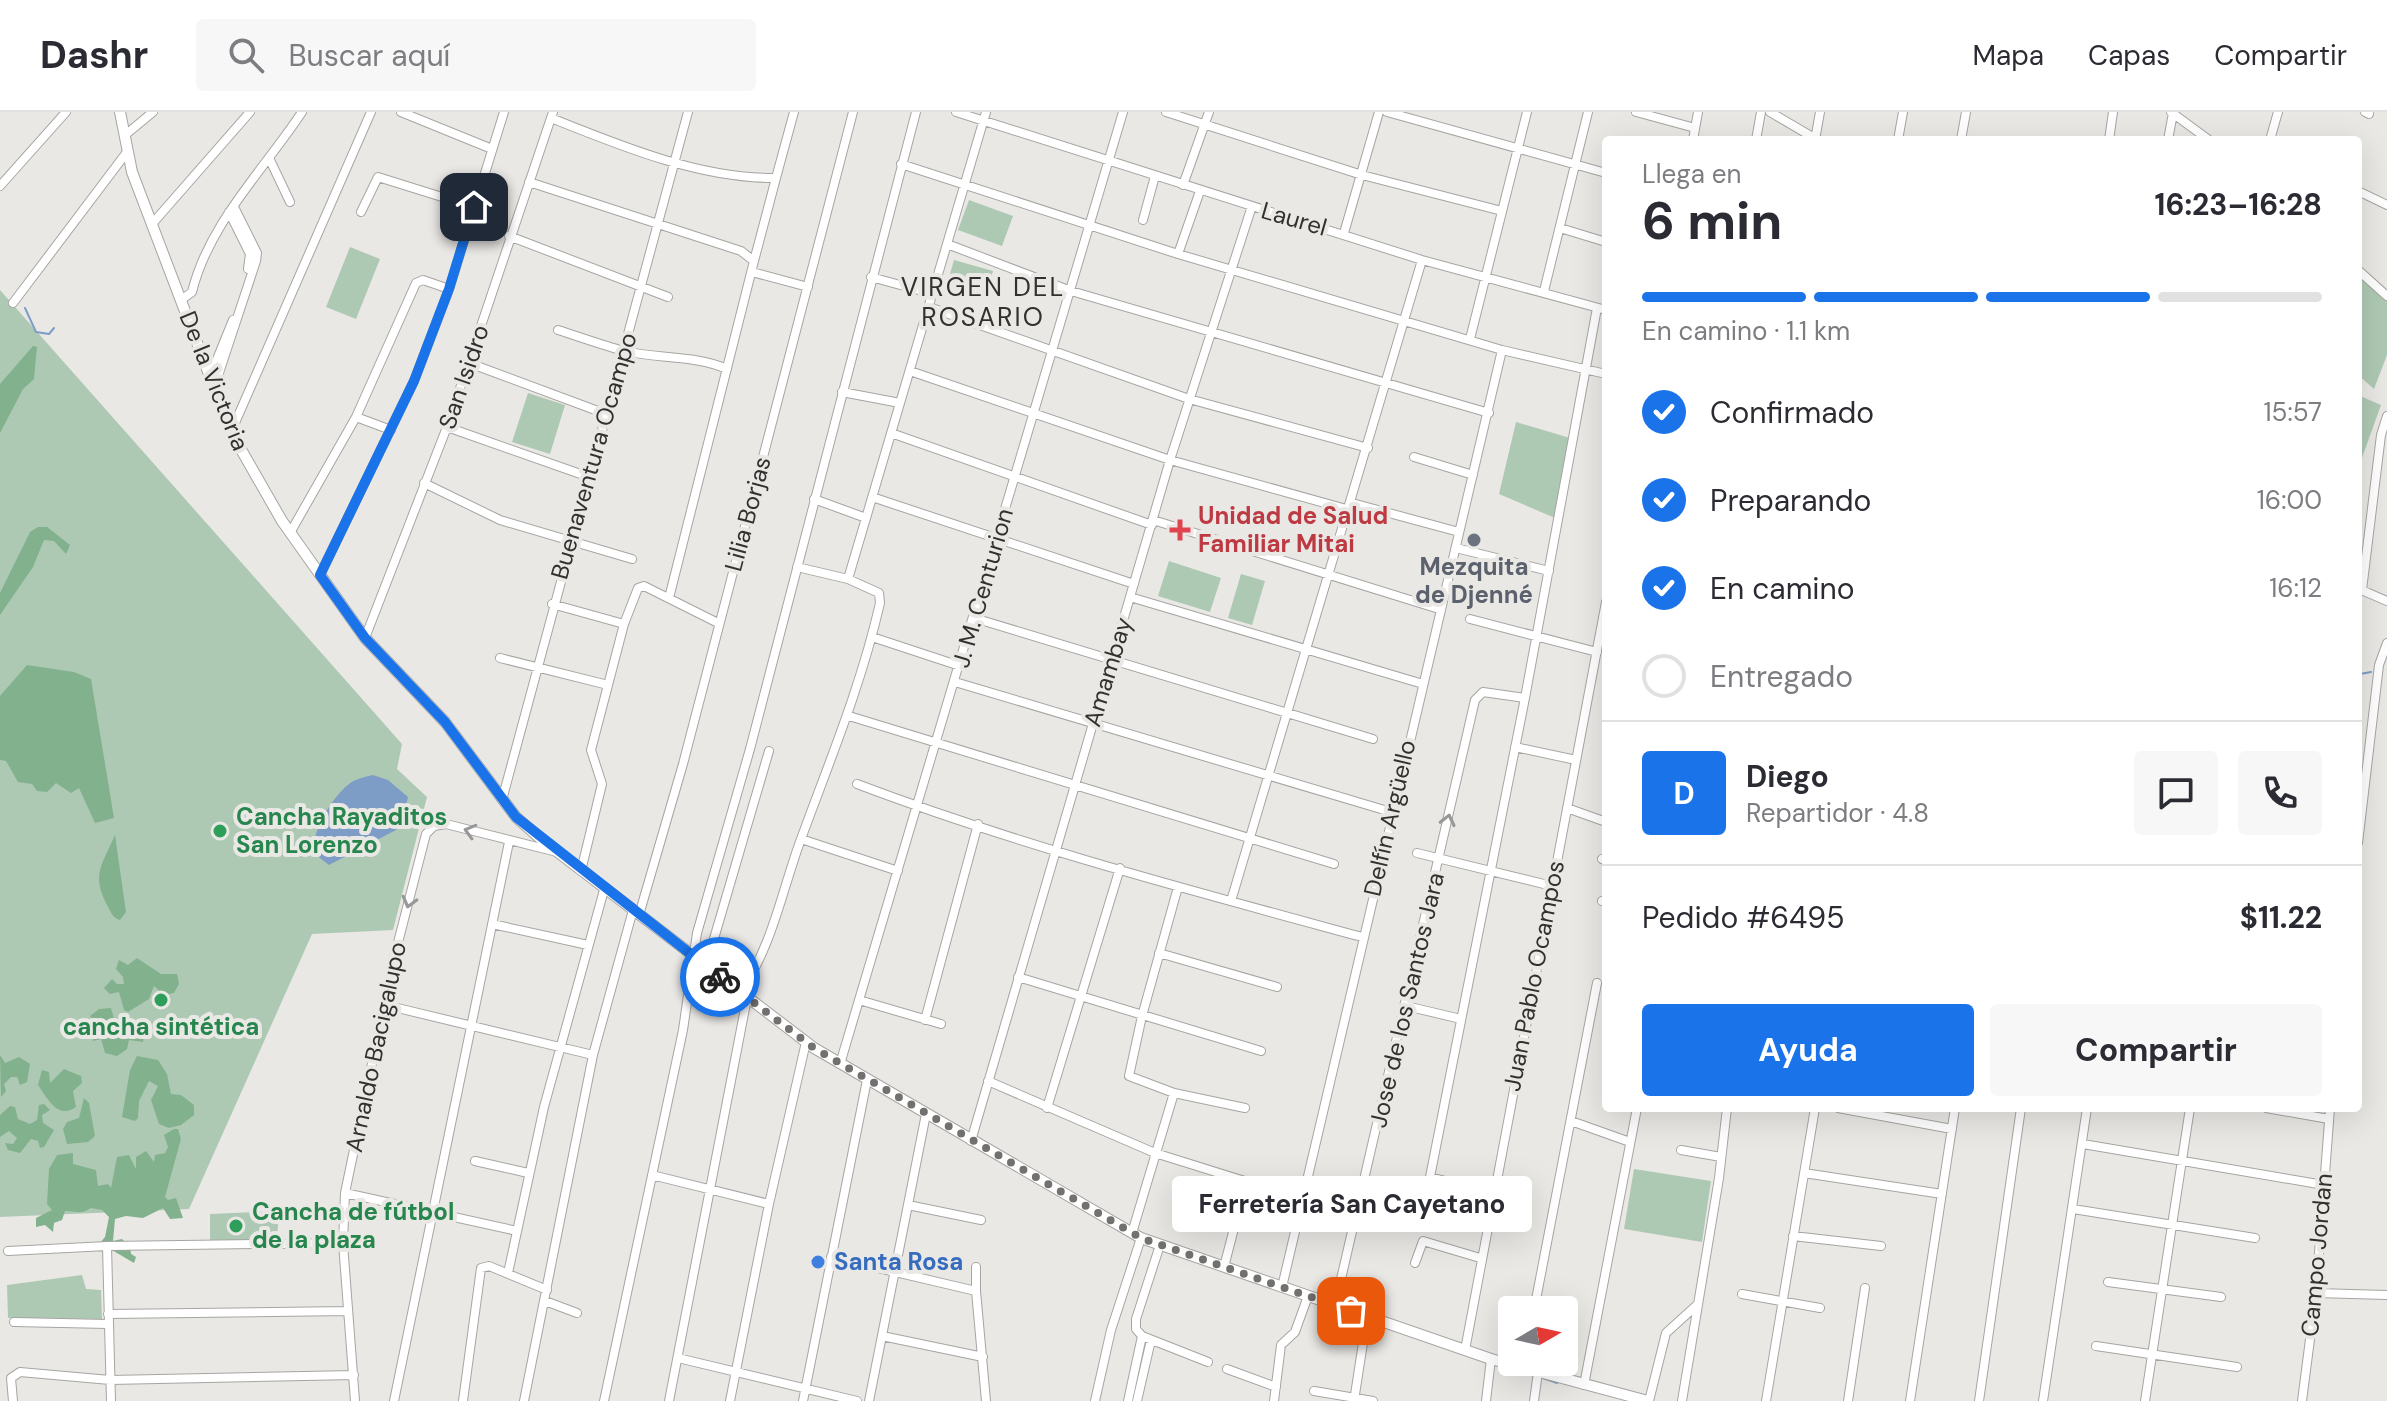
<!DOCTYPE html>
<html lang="es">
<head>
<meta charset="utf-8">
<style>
  :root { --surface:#fff; --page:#f7f7f7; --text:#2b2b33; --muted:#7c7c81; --line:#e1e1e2; --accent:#1a73e8 }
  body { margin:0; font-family:"DM Sans",sans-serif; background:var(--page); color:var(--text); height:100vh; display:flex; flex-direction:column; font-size:30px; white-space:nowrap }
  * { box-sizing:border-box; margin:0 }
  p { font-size:26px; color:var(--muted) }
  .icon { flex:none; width:44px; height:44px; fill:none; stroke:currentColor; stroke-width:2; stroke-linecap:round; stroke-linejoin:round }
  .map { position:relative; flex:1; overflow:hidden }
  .panel { position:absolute; left:1602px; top:24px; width:760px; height:976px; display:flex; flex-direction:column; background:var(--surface); border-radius:8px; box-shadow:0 8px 32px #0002 }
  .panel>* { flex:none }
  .needle { width:52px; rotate:81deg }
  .buttons { position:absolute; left:1498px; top:1184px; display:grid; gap:16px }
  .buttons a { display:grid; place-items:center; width:80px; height:80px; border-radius:8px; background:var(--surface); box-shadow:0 8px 32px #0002; font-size:40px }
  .pin { position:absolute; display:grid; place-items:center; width:68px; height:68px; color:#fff; margin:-34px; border-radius:16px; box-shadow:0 4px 12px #0006 }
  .courier { position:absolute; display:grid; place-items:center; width:80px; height:80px; margin:-40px; border:6px solid #1a73e8; border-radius:50%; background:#fff; color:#222; box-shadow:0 2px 10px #0007 }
  .bubble { position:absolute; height:56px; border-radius:8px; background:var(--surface); box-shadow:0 8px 32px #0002; font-size:26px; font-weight:700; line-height:56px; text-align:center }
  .headline em { font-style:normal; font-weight:700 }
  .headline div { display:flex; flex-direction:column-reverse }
  .headline { display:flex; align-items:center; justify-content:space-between; height:136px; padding:0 40px }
  h1 { font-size:52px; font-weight:700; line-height:60px }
  .bar { display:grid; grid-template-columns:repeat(4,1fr); gap:12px 8px; align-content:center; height:96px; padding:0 40px }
  .bar i { height:10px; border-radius:6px; background:var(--line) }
  .bar .active { background:var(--accent) }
  .bar p { grid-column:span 4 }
  .line { display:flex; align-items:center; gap:20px; padding:0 40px; border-top:2px solid var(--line) }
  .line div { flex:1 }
  .round { display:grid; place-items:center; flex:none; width:84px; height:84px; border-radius:8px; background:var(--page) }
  ol { padding:0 40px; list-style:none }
  li { display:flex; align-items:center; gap:24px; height:88px }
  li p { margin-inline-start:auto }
  li .icon { padding:8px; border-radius:50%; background:var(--accent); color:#fff; stroke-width:4 }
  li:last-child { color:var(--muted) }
  li i { width:44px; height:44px; border:4px solid var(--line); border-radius:50% }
  .action { display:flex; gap:16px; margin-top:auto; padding:16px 40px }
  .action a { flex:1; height:92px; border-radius:8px; background:var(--accent); color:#fff; font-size:32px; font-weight:700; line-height:92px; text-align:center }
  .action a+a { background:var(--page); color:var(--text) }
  header { display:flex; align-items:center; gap:48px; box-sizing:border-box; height:112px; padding:0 40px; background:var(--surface); border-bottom:2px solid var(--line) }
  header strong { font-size:38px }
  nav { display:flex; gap:44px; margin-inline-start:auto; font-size:28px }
  .search { width:560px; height:72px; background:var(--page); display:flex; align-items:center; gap:20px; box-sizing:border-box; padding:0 28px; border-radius:8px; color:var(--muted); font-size:30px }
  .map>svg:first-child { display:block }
  .green { fill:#aec9b3 }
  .forest { fill:#82b18d }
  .water { fill:#7d9dc7 }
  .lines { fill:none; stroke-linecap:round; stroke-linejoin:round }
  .stream { stroke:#7d9dc7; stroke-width:2 }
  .minor-casing { stroke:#a7a5a2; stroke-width:10 }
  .major-casing { stroke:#a7a5a2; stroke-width:12 }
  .minor { stroke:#fff; stroke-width:8 }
  .major { stroke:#fff; stroke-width:10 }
  .oneway { stroke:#989898 }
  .done { stroke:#72716f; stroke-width:8; stroke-dasharray:0 14.4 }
  .route { stroke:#1a73e8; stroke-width:10 }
  .health-dot { fill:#e0444e; stroke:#eae8e5; stroke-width:3 }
  .worship-dot { fill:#6b7280; stroke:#eae8e5; stroke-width:3 }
  .leisure-dot { fill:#2e9e5b; stroke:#eae8e5; stroke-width:3 }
  .shop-dot { fill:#3f7fe0; stroke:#eae8e5; stroke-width:3 }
  .labels { text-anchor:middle; stroke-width:8; stroke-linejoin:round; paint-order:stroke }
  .street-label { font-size:24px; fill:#323130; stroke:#eae8e5 }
  .health-label { font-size:24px; font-weight:bold; fill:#be3a42; stroke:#eae8e5; text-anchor:start }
  .worship-label { font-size:24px; font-weight:bold; fill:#5b616d; stroke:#eae8e5 }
  .leisure-label { font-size:24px; font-weight:bold; fill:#27864d; stroke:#eae8e5; text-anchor:start }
  .shop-label { font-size:24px; font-weight:bold; fill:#366cbe; stroke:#eae8e5; text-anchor:start }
  .neighbourhood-label { font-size:26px; letter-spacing:2px; fill:#323130; stroke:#eae8e5 }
</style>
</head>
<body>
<header>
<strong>Dashr</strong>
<div class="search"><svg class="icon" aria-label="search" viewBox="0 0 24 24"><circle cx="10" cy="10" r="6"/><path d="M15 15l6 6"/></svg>Buscar aquí</div>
<nav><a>Mapa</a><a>Capas</a><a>Compartir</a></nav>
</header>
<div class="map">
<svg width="2387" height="1289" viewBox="0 0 2387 1289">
  <rect width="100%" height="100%" fill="#eae8e5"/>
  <path class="green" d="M969,88L1013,104L1002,134L958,118Z
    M350,135L380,147L356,207L326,195Z
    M954,148L993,159L986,187L946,176Z
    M2358,163L2387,189V243L2374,277L2358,263Z
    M0,178L402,632L397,657L427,685L393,818L312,822L189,1097L0,1105Z
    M528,281L565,293L550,342L512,330Z
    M2358,283L2381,293L2358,357Z
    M1516,310L1570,326L1555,406L1499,382Z
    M1169,449L1221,466L1210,500L1158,484Z
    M1241,462L1265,469L1252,513L1228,506Z
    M1634,1057L1711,1069L1702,1130L1624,1117Z
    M279,1099L277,1127L210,1132V1102Z
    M82,1163L86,1177L101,1178L102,1207L8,1206L7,1173Z"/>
  <path class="forest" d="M33,234L37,235L34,267L23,277L0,321V272Z
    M38,415H47L70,433L66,442L54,429L44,428L33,455L0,503V481L30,420Z
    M27,553L74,560L91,567L114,706L95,711L79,676L71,681L56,671L47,680L37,679L32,672L18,670L6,649L0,648V584Z
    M115,723L126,800L120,808C113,806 112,802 108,795C91,763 101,755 115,723Z
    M137,846L161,862H177L179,872L174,881L164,883L154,874L149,887L128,900L124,898L119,880L110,882L104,876L112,867L117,872H124L123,865L116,857L119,848L128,853Z
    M111,896L117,917L125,916L131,911L139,912L145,922L143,930L129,928L127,937L117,944L105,941L101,927L93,929L95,909L90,904L99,897Z
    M0,943L5,951L19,945L30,952L27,970L20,973L17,965H11L4,972L6,979L1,985Z
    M137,944L158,948L167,962L171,982L181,983L194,993V1003L181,1013L169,1016L159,1012L151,988L158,974L149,969L139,989L138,1006L135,1009L122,1005L130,958Z
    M64,957L81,964L82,971L73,979L76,995C58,1008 48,987 38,973L42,958L49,960L50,971Z
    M84,986L89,991L95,1024L88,1030L67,1032L63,1017L67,1010L79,1006Z
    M44,992L50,998L42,1003L43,1011L54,1018L44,1035L40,1036L38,1029L31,1027L20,1041L8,1038L5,1031L13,1032L17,1026L9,1019L0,1025V1003L10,994L15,995L18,1007L30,1012L37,1008L39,993Z
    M174,1017H178L181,1027L165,1085L168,1088L176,1086L183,1106L170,1107L163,1096L143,1106L126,1104L115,1107L113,1129L122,1127L130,1135L131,1142L136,1145L134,1151L100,1131L105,1125L109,1105L102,1098L91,1096C80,1103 77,1099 65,1099L62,1108L54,1111L53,1120L45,1113L36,1115V1106L52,1098L47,1092L49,1057L57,1043L73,1041V1052L96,1058L98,1074L108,1072L111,1076L117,1045L129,1043L136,1057V1045L146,1039L154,1050L155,1043L165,1041L168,1035L164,1023Z"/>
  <path class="water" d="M373,663L388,668L408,685L403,707L396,718L329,753L316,743C307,724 333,684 349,672C355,667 364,665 373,663Z"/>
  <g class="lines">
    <path class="stream" d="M25,196L36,220L49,222L54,216
      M2360,562L2371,560
      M1543,1266L1557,1271"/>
    <g class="minor-casing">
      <path id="minor" d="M401,0L492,37
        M956,0L1422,148L1606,198
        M1166,0L1362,63L1502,99
        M1387,0L1606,61
        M1636,0L1695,16
        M1770,0L1816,27
        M2171,0L2209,28
        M2365,0L2369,2
        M551,6C621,34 700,67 776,66L794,0
        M124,24L153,0
        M1693,28L1698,0
        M1756,28L1761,0
        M1815,28L1820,0
        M1898,28L1903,0
        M1961,28L1966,0
        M2109,28L2113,0
        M2168,28L2173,1
        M2270,28L2278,0
        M270,48L290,90
        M901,52L1178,142L1502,238L1606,262
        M529,70L741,139L754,149L669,486
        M1183,73L1209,0
        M0,74L66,0
        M2358,79L2387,93
        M229,100L250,142L248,157
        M361,100L378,65L474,95
        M1143,108L1155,64
        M152,112L250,0
        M1560,116L1606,130
        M1344,121L1379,0
        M509,124L668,185
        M947,132L1071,179L1489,301
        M1178,142L1200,79
        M754,149L776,66
        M2358,158L2387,184
        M752,160L808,175
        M871,165L933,182
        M1544,179L1588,0
        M181,188L192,180C209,111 263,59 302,0
        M13,191L127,40
        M929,195L1189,287L1368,336
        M558,218C580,225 602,233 624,239C657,247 696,243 727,257
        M1470,227L1527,0
        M469,251L606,302
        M910,259L1170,348L1350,398
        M211,262L233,208
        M215,273L256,149L257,141L234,95
        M842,280L900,291
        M356,305L391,318
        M447,315L589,365
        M231,320L371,0
        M891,321L1152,413
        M1414,345L1473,363
        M424,371L500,408L632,447
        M872,385L1134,472
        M814,387L866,406
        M1352,391L1459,420
        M1153,408L1439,497
        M290,421L356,305L416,171L423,168L449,177
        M1456,436L1549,459
        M320,463L414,269L449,177L504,0
        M848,467L986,0
        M2359,477L2387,489
        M2362,478L2381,323L2387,304
        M1130,485L1423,572
        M552,492L624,512
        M974,506L1373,627
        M1470,507L1597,540
        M872,525L960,554
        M365,526L447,315L553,0
        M500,546L608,573
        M955,570L1391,700
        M849,604L1334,752
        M1515,635L1576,648
        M857,672C1021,734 1193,779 1362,825
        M502,688L688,0
        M1567,696L1606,710
        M801,727L898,759
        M2358,731L2379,553L2387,531
        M1417,741L1552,774
        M1602,747L1606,749
        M581,759L602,672L591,638L624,512L638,476L644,474L718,511
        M1178,775L1142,904L1129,964L1174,981L1245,996
        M1231,789L1422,148
        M1602,789L1606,790
        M639,803L683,652L853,0
        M492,812L588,833
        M1159,841L1277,875
        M706,854L769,639
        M1018,865L1261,939
        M740,880C772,836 782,778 801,727C830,648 861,574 880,491L879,481L848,467L797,455
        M859,888L941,912
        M385,893L593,943
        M1406,894L1461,907
        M925,908L978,712
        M840,952L1123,0
        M988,969L1155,1041L1302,1087
        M1047,996L1120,756
        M1838,996L1952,1017
        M2266,996L2329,1007
        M1571,1009L1630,1030
        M971,1029L1170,348L1252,94
        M2083,1032L2324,1073
        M1681,1038L1721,1045
        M475,1049L528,1061
        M1804,1061L1942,1082
        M652,1063L769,1092
        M345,1081L517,1119
        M1492,1081L1430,1065L1525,586L1597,196
        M908,1093L981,1108
        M2073,1097L2255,1126
        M1132,1121L1174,981
        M1793,1124L1881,1134
        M1160,1133L1136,1207V1217L1142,1224L1208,1250
        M107,1134L111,1289
        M8,1139L107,1134L343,1131
        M831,1145L976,1179V1155
        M1415,1151L1423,1129L1480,1146
        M1224,1155L1246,1070
        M508,1161L544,995L604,778
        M2108,1170L2221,1185
        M1282,1175L1502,238
        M976,1179L986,1289
        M2316,1181L2387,1183
        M1742,1182L1820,1196
        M545,1189L577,1201
        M1335,1193L1475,588L1483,580L1525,586
        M1534,1198L1597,871
        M108,1202L348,1199
        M14,1210L108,1212
        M882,1224L983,1245
        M2096,1234L2237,1255
        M1465,1238L1606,490
        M678,1246L857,1289
        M1227,1257L1276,1275
        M1584,1273L1637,996
        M1314,1279L1373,1289
        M13,1289L11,1266L20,1260L110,1268L354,1263
        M355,1289L343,1131L345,1081L394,846L426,722L434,714L446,712L557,740
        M394,1289L509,730
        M463,1289L481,1156L489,1154L547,1178
        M524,1289L593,943L633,798
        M604,1289L683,918L697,821L750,637L916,0
        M669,1289L747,886
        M730,1289L769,1092L806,930
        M803,1289L867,968
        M869,1289L926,1002
        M1095,1289L1111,1218L1141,1126
        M1128,1289L1142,1224
        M1137,1289L1151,1228
        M1274,1289L1281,1233L1295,1220L1308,1184
        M1354,1289L1367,1205
        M1486,1289L1491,1247
        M1534,1289L1538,1260
        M1649,1289L1666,1221L1698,1192
        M1682,1289L1719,1066L1727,996
        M1766,1289L1815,996
        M1848,1289L1865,1176
        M1910,1289L1955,996
        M1979,1289L2021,996
        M2043,1289L2087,996
        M2145,1289L2190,996
        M2302,1289L2316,1181L2330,996"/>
    </g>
    <g class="major-casing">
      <path id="major" d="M120,0L132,60L231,320L282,409L365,526L445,610L516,705L542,728L814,936L1141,1126L1491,1247L1648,1289"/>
    </g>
    <use href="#minor" class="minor"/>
    <use href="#major" class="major"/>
  </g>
  <defs><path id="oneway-chevron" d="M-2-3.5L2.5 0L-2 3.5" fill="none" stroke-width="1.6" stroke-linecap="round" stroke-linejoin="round" transform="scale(2)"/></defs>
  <g class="oneway">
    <use href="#oneway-chevron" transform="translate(1448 708) rotate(-77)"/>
    <use href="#oneway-chevron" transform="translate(470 719) rotate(-164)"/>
    <use href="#oneway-chevron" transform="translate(409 790) rotate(105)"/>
  </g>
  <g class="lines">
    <path class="done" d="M720,865L814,936L1141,1126L1351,1199"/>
    <path class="route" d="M474,95L449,177L414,269L320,463L365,526L445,610L516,705L720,865"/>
  </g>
  <path class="health-dot" d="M1176 406h8v8h8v8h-8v8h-8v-8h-8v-8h8z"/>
  <circle class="worship-dot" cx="1474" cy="428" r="8"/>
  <g class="leisure-dot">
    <circle cx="220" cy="719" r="8"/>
    <circle cx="161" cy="888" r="8"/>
    <circle cx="236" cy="1114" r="8"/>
  </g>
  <circle class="shop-dot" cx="818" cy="1150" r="8"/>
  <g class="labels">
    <g class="street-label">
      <text transform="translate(1294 107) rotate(16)" y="8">Laurel</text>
      <text transform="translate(464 265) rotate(-71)" y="8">San Isidro</text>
      <text transform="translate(214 269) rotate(68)" y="8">De la Victoria</text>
      <text transform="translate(594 344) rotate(-74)" y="8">Buenaventura Ocampo</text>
      <text transform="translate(748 402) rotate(-75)" y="8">Lilia Borjas</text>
      <text transform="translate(983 476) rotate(-74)" y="8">J. M. Centurion</text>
      <text transform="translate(1108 560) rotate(-73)" y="8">Amambay</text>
      <text transform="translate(1390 706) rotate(-77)" y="8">Delfín Argüello</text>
      <text transform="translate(1534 864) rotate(-79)" y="8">Juan Pablo Ocampos</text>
      <text transform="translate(1407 888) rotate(-77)" y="8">Jose de los Santos Jara</text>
      <text transform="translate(376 935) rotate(-78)" y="8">Arnaldo Bacigalupo</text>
      <text transform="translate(2317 1143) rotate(-85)" y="8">Campo Jordan</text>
    </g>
    <g class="health-label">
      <text x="1198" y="412">Unidad de Salud<tspan x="1198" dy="28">Familiar Mitai</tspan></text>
    </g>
    <g class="worship-label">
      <text x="1474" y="463">Mezquita<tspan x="1474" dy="28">de Djenné</tspan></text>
    </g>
    <g class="leisure-label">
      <text x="236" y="713">Cancha Rayaditos<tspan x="236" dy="28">San Lorenzo</tspan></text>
      <text x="161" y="923" text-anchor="middle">cancha sintética</text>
      <text x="252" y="1108">Cancha de fútbol<tspan x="252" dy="28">de la plaza</tspan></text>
    </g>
    <g class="shop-label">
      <text x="834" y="1158">Santa Rosa</text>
    </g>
    <g class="neighbourhood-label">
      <text x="983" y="184">VIRGEN DEL<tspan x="983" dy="30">ROSARIO</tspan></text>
    </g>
  </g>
</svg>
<div class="buttons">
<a><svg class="needle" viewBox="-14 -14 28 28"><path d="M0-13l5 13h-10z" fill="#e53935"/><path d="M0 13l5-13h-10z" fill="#7c7c81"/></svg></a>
</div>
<div class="pin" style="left:1351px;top:1199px;background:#ea580c"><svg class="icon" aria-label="bag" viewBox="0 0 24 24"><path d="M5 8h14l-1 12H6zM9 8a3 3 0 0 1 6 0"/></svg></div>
<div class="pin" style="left:474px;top:95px;background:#1f2937"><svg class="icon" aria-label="home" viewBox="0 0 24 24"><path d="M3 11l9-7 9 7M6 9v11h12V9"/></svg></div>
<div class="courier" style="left:720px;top:865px"><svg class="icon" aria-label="bike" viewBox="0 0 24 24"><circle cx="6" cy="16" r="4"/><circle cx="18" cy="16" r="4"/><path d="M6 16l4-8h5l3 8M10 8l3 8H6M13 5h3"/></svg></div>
<div class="bubble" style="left:1172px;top:1064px;width:360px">Ferretería San Cayetano</div>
<section class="panel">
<div class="headline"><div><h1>6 min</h1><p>Llega en</p></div><em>16:23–16:28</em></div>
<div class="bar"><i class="active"></i><i class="active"></i><i class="active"></i><i></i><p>En camino · 1.1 km</p></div>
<ol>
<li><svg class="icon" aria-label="check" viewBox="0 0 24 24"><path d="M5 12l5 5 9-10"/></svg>Confirmado<p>15:57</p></li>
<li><svg class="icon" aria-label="check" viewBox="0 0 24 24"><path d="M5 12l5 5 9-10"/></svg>Preparando<p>16:00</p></li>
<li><svg class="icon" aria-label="check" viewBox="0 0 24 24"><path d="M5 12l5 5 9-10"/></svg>En camino<p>16:12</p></li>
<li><i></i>Entregado</li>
</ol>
<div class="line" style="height:144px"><b class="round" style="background:var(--accent);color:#fff">D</b><div><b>Diego</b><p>Repartidor · 4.8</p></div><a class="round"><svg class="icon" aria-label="chat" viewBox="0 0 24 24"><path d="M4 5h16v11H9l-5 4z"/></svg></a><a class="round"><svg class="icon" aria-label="phone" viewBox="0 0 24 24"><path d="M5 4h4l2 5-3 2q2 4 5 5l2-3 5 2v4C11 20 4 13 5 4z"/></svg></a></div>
<div class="line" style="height:104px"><div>Pedido #6495</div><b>$11.22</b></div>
<div class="action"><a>Ayuda</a><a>Compartir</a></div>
</section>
</div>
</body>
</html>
